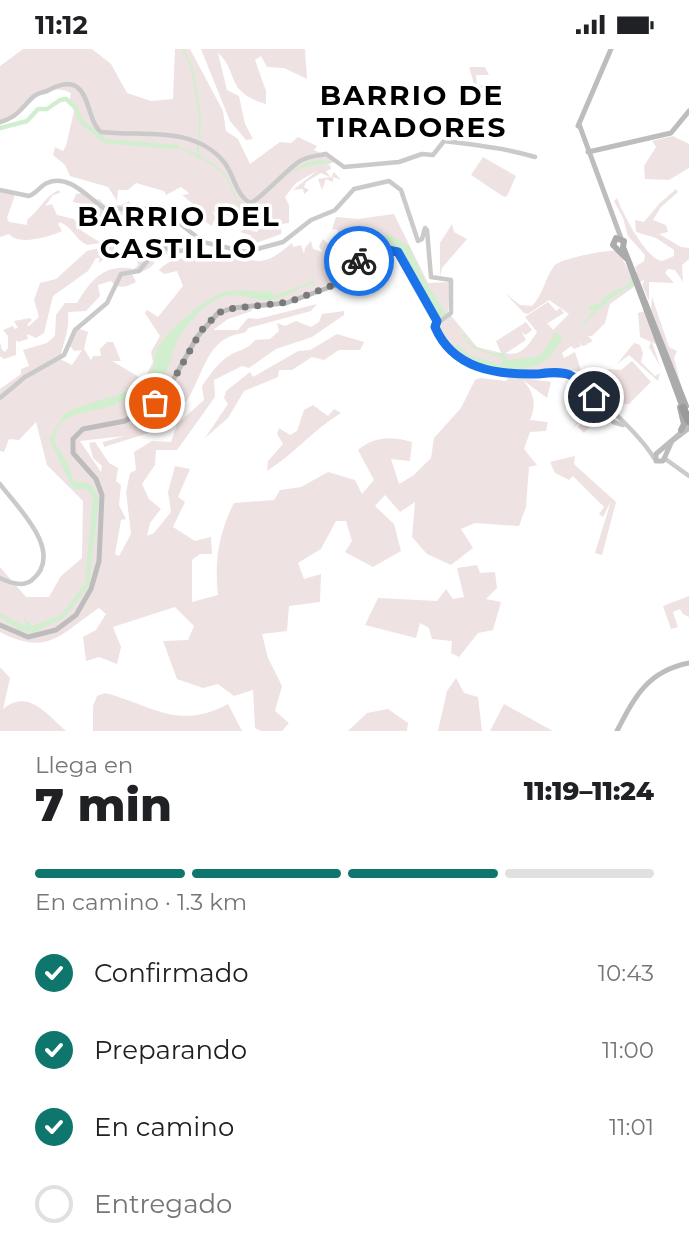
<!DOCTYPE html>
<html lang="es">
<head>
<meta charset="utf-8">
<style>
  :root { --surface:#fff; --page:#f2f2f2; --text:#202124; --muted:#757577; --line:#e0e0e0; --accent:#0f766e }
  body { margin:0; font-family:Montserrat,sans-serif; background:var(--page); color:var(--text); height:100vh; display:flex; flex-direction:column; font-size:26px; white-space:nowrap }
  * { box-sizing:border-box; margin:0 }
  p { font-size:23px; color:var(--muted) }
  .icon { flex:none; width:38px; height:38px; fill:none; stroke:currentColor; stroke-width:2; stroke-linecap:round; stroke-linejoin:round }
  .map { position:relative; height:682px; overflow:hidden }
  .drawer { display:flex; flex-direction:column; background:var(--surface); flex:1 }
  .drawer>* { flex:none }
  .pin { position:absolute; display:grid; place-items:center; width:60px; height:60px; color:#fff; margin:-30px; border:4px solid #fff; border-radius:50%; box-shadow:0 2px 7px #0007 }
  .courier { position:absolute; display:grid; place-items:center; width:70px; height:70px; margin:-35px; border:5px solid #1a73e8; border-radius:50%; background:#fff; color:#222; box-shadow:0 2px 9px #0007 }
  .headline em { font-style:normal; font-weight:800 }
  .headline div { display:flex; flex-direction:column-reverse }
  .headline { display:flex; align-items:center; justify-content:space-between; height:119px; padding:0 35px }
  h1 { font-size:46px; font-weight:800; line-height:52px }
  .bar { display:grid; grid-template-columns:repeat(4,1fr); gap:10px 7px; align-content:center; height:84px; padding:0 35px }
  .bar i { height:9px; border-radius:5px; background:var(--line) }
  .bar .active { background:var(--accent) }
  .bar p { grid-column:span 4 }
  ol { padding:0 35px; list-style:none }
  li { display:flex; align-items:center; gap:21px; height:77px }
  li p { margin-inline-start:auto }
  li .icon { padding:7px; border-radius:50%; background:var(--accent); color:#fff; stroke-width:4 }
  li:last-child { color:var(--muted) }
  li i { width:38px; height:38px; border:4px solid var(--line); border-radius:50% }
  .status { display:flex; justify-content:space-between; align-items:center; height:49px; padding:0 35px; background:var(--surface); direction:ltr }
  .status svg { height:19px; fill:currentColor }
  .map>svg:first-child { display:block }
  .green { fill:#efe2e2 }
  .water { fill:#d1efce }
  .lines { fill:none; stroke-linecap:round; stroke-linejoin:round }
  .stream { stroke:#d1efce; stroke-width:2 }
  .river { stroke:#d1efce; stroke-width:4.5 }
  .tertiary { stroke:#cacaca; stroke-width:4.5 }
  .secondary { stroke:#bdbdbd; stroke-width:5 }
  .primary { stroke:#ababab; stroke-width:6 }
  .motorway { stroke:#9a9a9a; stroke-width:8 }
  .done { stroke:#7a7a7a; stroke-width:7; stroke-dasharray:0 12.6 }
  .route { stroke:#1a73e8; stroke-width:9 }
  .labels { text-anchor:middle; stroke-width:7; stroke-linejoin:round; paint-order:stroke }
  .district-label { font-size:28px; font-weight:bold; letter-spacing:2px; fill:#000; stroke:#fff }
</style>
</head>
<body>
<div class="status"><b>11:12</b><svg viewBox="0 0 49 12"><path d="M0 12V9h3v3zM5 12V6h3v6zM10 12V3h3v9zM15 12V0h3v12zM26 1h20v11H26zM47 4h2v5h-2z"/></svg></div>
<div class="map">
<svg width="689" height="682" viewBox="0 0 689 682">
  <rect width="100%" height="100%" fill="#fff"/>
  <path class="green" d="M23,0H92L111,15L127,44L151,52L173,50L175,0H190L223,62L226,82L238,90L250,115L280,93L291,94L298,88L317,97L314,101L331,109L333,113L326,117L330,116L331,120L326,122L331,129L334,123L341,131L333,128V133L326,130L322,141L318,130L330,128L321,124L306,133L304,138L309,141L304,145L303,140L293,141L318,121L296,134L285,148L289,156V174L282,175L281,185L256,194L250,186L240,183L245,180L257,183L260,177L244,176L245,173H236L228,166L220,168L212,162L219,174L214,171L212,177L194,165L193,155L182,146L189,145L188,143L181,138L166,146L164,142L136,134L128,141H118L117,152L108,138L70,127L65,116L53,106L55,98L63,102L66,97L74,62L69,53L71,44C44,29 21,66 0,76V17Z
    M201,0H305L307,30L284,19L267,18L261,7L255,11L266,42V55C224,43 239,22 218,4L227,41L239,47L245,75L253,90L246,91L230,72Z
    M469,18H485L489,26H476L477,37L498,34V38L478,48Z
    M673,87L689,95V119L669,131L645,130L644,117L656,98L652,92Z
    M483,108L516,127L507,147L504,148L471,126Z
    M676,140L678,143L661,158L653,171L666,176L668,183L659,185L681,198L689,199V210L682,216L683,233L675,221L668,220L665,224L674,234L649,233V252L642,236L645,230L610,255L605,274L592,287H588L593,292L587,295L585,292L587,296L582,297L579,292L581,297L574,300L571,297L562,304L564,309L575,303L581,322H498L481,318L454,300L437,279L438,268L407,212L397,201L383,198L354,214L347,228L291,250L248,256L252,262L228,270L213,281H238L248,269L258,270L317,255L311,262L248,279L246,283C240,285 231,286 225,290C202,304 199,340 181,359C174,366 169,369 164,379L104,398L103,393L124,387L80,392L101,423L102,417L93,409L89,394L95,393L109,414L118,419L116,432L121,436L119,456L126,470L121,471L115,505L119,507L131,485L126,443L130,424L136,421L134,403L152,392L171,393L177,375L204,351L202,337C210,326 218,313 230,306C241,300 247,301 255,291L270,290L279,282L277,274L285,277L296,272L311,278L319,273L322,265L344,262V266L312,288L276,300L249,319L242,317L214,331L215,348L177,401H156L155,416L142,435L149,450L161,460L150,474L147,487L154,484L171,463L168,443L175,417L190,420L178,448L185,453L173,478L195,492L211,488L212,505H200L192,511V553L218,546C214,513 219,483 234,454L274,451L280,441L301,438L328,423L355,431L362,445L374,431L358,401C374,387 392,387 412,393L410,412L391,410L399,435L414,426L431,409L434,389L461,359L475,331L480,329L506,332L510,327L551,333L547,349L523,331C534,345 537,354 530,371L548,373L546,382L530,383L524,400L537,416L529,418L526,458L519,477L475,474L461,480L473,499L451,516L427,505L412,488L415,453L400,463L385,446L375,457L394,475L401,502L373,518L345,503L352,492L346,472H336L321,500L298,514L304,530L321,525L320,553L289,557L287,582L262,585L268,609L282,637L275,662L289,674L282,682H261L255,679L253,641L234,647L218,635L203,639L177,630L163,592L188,591L194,577L175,558L113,578L121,598L117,615L99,608L86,612L83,588L96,581L106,565L99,559C60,585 49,608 0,583V518L26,548H49L61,527L82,509L83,452L47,416L36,373L19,391L9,390L4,403L0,402V340L21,325V320L29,317L23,301L47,294L55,287L56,266L65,254H77C91,231 104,214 134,220L138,216L136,209L167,192L173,196V203L157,208C153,220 143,223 132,225L136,233C128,237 119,242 111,232L98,236L100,247L86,262L68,263C70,281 63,294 60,310L72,316L82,301L74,302L70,297L74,278L88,283L84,300L91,311L93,307H101L100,300L107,293H113L121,312H112L144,331L153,313L151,303L160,287L145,264L147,261L158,268L183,237L177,222L164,225L159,221C174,205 193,210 213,209L218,203L228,205L227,210C236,205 248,212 259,212C274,211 284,200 292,194L293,198L301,196L304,205L305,199L311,192L313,200L322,203L319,197L323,190L332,198L338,181L332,180L336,168L358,170L394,165L428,234L450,233L448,263L477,298L501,304L496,292L526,273L532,281L525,286L521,282L526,291L506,304C522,308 529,295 537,283L525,268L548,253L556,262L560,259L564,264L548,274L544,270L553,281L569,265L549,251L528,265L524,264L505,244L520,256L532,257C543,246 545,229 554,217C559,210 607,200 618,202L631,226L637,223L635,218L644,212L645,206L628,187L623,169L614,152L617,149C623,165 646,210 662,212L674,207V201L656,189L636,183L635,171L644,173L660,154Z
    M59,141L60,144L53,146L45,157L52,155L57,166L74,170L82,182L101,194L87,196C75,190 73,179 60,173L58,175L62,182C49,188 18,197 9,185L0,188V142L15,146L7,169L9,173L27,176V171C40,161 45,147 59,141Z
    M82,144L92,152L99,150L105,156H121L129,152L138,166L135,171L126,165L100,172L92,157L73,153L76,145Z
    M452,175L454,183L467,190L442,219L440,227V194Z
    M108,197L114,198L112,205L98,214L100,209H96L88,222L53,247L44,284L36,289L27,285L28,290L18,293L16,291V306L4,310L0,307V293L2,301L5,303L8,299V287L3,281L13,277L15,280L18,279L14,272L30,269L32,271L27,276L29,277L39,268L34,251L40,234L56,230L87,202Z
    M652,248L669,298L677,302L674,309L683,344L651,260Z
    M645,262L657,296L652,293L660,317L649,298L651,293L640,288L638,264Z
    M337,285L364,293L360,301H339L324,311L312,308L292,321H279L278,328L244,342L228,369L205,389L228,355L224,349L226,342L250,323L253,328L298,302L310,301Z
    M634,294L640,296L643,304L641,313L655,327L660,324L658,332L629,306L617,315Z
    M632,312L651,333L629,355H622L614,363L603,352L610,344L605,326L609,320L621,321Z
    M596,352L609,368L604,363L584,384L578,378L596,355L568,384Z
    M313,356L328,367L334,360L341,364C313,381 294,405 267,422L268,412L283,395L277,385L279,379L290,386L297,382L304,361Z
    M575,407L574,415L616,453L602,506L595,504L611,452L603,468L599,465L604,458L573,427L569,431L555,424L550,413Z
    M477,516L480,524L495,523L497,539L486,550L501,553L493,581L478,584L459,608L451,604L452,592L432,590L429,579L420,574L416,589L365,576L378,549L437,552L446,540L453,550L464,548L457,519Z
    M689,547V568L683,565L680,560L673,563L678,578L671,580L663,557Z
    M0,618L10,629L3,660C29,639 47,666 66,682H0Z
    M456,629L464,644L478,648L482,682H438L447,642Z
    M105,644C152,656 178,682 228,655L242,682H93V657L97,647Z
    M504,655L553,682H490Z
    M388,660L408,674L407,682H348L367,664Z"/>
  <path class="water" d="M174,96C189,101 216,113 226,126C235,138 233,155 249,162C275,159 286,101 334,113C317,115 302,116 288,127C274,138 266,160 249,164C231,156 235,136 222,124C209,111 189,105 174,96Z
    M390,186L409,197L421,225L446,265L439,269L403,204L388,192H382L367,198L359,207L354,203L374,188Z
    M632,228L636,237C620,236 589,271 576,283L595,260L590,262L588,257L601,254C603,244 621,240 630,235L629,229Z
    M314,232L315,236C298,236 290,249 270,251C250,252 236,240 215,251C199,260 184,278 176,294C170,308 169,327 155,336C141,344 126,351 111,357C90,365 54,361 55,394L67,413L74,432L91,435L99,449L89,537L64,569L34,583L21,582L0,568V564L27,578L23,568L32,577L61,566L85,534L93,447L85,440H73L49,390L64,365C89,350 126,350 147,329C158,318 152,305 160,295C174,277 206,247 228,242C242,240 257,244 271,242L273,247Z
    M556,283L563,290C556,296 553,306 546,311C519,330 477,318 455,298L457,295L470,306L499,315L503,313L502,309L473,299L461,286L464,285C468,296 488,306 503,304L508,311L540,307Z"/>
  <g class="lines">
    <path class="stream" d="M183,0L191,16L195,34
      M195,35L200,68L199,90
      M198,109V94"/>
    <path class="river" d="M0,79L27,72L38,60H47L60,51L66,50L76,59L80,71L105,92L177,98"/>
    <path class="tertiary" d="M0,73C17,69 22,58 34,47C39,43 44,44 49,41C93,18 84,71 101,83C144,88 193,76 224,113C234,125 235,145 250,154C258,153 287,120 300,112C308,107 317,107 326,105
      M326,105L344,118L399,113L422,105L433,106L444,92C475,96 505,99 535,108
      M0,141L29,147C37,144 40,137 47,134C70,124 89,150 105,160H156L173,169L203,193L246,203L283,193L311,171L333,162
      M335,161L354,140L389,132L401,141L418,192L422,190L425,179L427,181L431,228L451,231V264L434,277L451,302L482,321L504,325L571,326C596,346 638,383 654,409
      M0,349L25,328L64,306L75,281L107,254L121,225L139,222L151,207L166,199L181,202L203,193
      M609,362L613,373L623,376
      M664,409L689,427
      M0,435C16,457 66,503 32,531C22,539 9,533 0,529"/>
    <path class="secondary" d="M579,75L621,189
      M578,77L611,0
      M588,103L671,84L689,62
      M689,377L656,405V412H663L672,392L689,379
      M0,576L28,588L56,581L76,566L91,540L99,512L102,446L96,430L73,404V390L83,380L125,372L158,352L168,340L197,288L218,264L233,259L286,254L341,234L349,228L360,211L385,200L399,205L437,272
      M617,682C635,647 648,622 689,614"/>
    <path class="primary" d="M680,358L684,375L681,381
      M683,359L628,211L613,196L616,189L624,192L623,198L686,357"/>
    <path class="motorway" d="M683,359L689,372"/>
  </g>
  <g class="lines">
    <path class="done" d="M155,354L167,342L201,282L218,264L229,260L289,253L344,232L359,212"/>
    <path class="route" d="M359,212L383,200L398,203L437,272L435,278C453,320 496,326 537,325C547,324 560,322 570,326C579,330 587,341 594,348"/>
  </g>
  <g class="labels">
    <g class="district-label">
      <text x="412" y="56">BARRIO DE<tspan x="412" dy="32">TIRADORES</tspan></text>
      <text x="179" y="177">BARRIO DEL<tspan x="179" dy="32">CASTILLO</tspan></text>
    </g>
  </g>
</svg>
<div class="pin" style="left:155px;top:354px;background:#ea580c"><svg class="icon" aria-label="bag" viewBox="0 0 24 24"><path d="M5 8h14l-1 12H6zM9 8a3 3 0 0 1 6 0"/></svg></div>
<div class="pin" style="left:594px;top:348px;background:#1f2937"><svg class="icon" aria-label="home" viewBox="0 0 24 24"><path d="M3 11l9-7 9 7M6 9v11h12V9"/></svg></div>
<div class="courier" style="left:359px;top:212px"><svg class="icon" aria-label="bike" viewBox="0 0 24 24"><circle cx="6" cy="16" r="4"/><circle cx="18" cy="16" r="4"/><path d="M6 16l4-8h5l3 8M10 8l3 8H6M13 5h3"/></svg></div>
</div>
<section class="drawer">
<div class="headline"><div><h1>7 min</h1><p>Llega en</p></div><em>11:19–11:24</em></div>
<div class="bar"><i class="active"></i><i class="active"></i><i class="active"></i><i></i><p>En camino · 1.3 km</p></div>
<ol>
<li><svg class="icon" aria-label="check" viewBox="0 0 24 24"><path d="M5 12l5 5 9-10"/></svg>Confirmado<p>10:43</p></li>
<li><svg class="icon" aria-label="check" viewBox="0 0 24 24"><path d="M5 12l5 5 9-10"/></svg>Preparando<p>11:00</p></li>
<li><svg class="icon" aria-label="check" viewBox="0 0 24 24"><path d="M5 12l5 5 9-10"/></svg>En camino<p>11:01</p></li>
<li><i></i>Entregado</li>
</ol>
</section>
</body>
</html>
